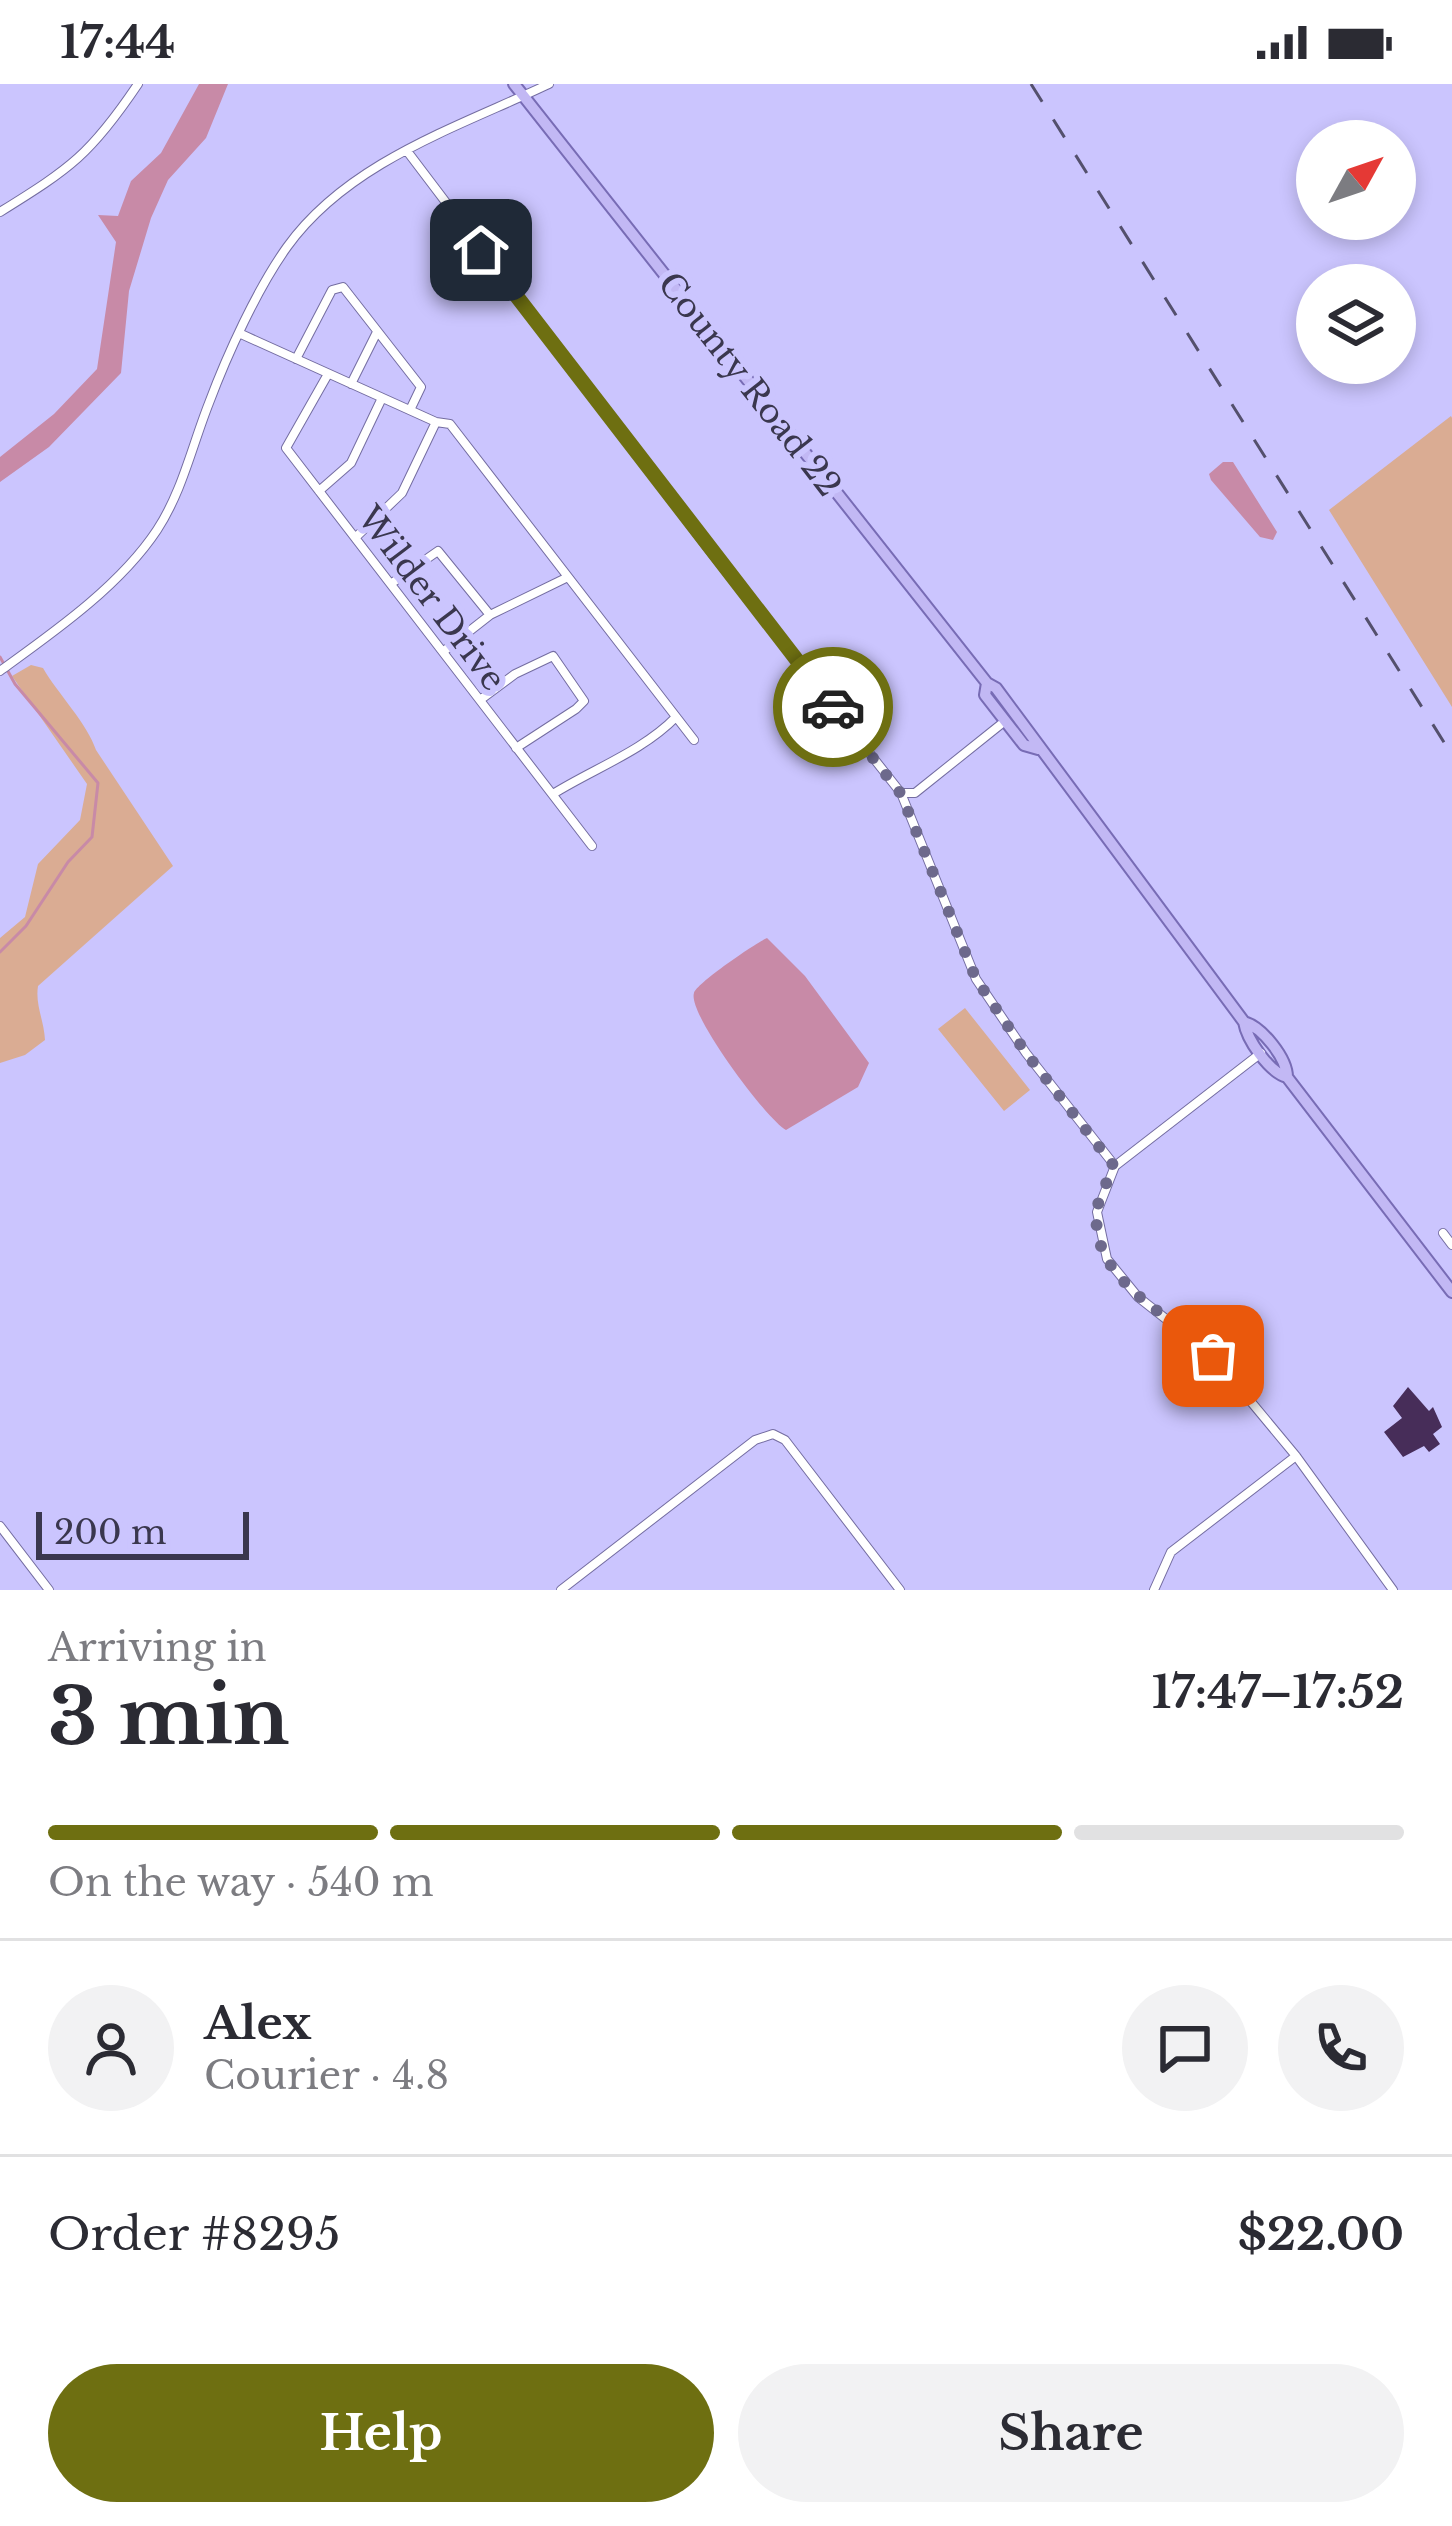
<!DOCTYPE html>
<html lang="en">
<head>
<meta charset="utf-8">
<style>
  :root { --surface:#fff; --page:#f2f2f3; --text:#2b2b33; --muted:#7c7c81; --line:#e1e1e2; --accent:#6e6f11 }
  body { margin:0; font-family:"Libre Baskerville",serif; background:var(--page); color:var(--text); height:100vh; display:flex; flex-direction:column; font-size:45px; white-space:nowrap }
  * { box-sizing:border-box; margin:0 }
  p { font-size:39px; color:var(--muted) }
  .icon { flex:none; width:66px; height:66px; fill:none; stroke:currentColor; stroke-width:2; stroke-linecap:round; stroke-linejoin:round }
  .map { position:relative; height:1506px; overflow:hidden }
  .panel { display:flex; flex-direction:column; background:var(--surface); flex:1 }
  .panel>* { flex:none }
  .needle { width:78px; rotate:50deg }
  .controls { position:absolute; left:1296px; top:36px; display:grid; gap:24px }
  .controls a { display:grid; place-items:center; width:120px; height:120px; border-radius:50%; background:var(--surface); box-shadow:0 6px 18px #0003; font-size:60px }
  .scale { position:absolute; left:36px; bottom:30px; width:213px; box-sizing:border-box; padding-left:12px; border:6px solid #3a374e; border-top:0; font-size:33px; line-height:42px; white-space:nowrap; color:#3a374e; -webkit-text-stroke:9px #cbc5fe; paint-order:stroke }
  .pin { position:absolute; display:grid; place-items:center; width:102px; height:102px; color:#fff; margin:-51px; border-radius:24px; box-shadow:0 6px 18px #0006 }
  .courier { position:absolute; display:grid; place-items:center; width:120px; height:120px; margin:-60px; border:9px solid #6e6f11; border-radius:50%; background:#fff; color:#222; box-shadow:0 3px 15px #0007 }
  .summary em { font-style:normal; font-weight:700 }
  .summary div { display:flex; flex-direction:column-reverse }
  .summary { display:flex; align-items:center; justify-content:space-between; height:204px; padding:0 48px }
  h1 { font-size:78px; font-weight:700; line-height:90px }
  .bar { display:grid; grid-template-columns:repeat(4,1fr); gap:18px 12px; align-content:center; height:144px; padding:0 48px }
  .bar i { height:15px; border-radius:9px; background:var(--line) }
  .bar .current { background:var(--accent) }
  .bar p { grid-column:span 4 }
  .line { display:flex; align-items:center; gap:30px; padding:0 48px; border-top:3px solid var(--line) }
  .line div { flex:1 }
  .round { display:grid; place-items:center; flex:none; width:126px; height:126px; border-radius:63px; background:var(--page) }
  .button { display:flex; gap:24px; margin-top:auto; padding:24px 48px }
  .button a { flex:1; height:138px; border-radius:72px; background:var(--accent); color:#fff; font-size:48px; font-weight:700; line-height:138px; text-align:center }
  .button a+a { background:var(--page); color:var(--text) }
  .status { display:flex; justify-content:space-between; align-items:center; height:84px; padding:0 60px; background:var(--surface); direction:ltr }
  .status svg { height:33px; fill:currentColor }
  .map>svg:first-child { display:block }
  .green { fill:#daac93 }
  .water { fill:#c88aa7 }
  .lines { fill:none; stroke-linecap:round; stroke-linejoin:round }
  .stream { stroke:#c88aa7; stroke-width:3 }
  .building { fill:#472d59 }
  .minor-casing { stroke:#746da1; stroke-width:10 }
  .major-casing { stroke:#786cb5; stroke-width:14 }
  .minor { stroke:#fff; stroke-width:8 }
  .major { stroke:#c2b8f4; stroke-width:10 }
  .rail { stroke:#54506d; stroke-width:3; stroke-dasharray:21 21; stroke-linecap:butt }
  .done { stroke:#6d698c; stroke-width:12; stroke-dasharray:0 21.6 }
  .route { stroke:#6e6f11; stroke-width:15 }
  .labels { text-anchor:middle; stroke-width:12; stroke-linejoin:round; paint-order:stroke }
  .street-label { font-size:33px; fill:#3a374e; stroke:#cbc5fe }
</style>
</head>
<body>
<div class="status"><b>17:44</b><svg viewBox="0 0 49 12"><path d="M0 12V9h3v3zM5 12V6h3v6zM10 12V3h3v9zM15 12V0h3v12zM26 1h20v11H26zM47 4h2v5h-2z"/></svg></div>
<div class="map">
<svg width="1452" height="1506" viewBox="0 0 1452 1506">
  <rect width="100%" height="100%" fill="#cbc5fe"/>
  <path class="green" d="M1451,332L1452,334V623L1329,426Z
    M31,581L43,584C58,610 87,639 96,666L173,782L38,902C35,921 44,936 45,956L25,971L0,979V854L25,833L38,780L80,736L87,700L12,592Z
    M965,924L1030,1006L1004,1027L938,945Z"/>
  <path class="water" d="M199,0H228L206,54L168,96L151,134L129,207L121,289L49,363L0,398V373L54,330L97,285L116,158L98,131L118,132L131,97L161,69Z
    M1233,378L1277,448L1273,456L1260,453L1211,396L1209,390L1223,378Z
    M767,854L805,892L869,979L858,1003L786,1046C767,1036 687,929 694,909C697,899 756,859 767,854Z"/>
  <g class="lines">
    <path class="stream" d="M0,573L15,600L98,699L92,753L68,778L26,842L0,868"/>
  </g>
  <path class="building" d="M1408,1303L1429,1327L1433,1323L1442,1343L1433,1350L1440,1360L1429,1368L1424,1362L1403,1373L1384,1348L1402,1334L1393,1322Z"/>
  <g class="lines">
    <g class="minor-casing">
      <path id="minor" d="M407,67L710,467L901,709H915L1005,637
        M0,128C71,84 91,70 138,0
        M241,250L436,338L450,340L694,656
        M296,275L332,206L343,203L421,303L410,326
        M328,290L286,364L592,762
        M351,300L377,248
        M319,407L351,379L382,314
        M356,453L402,409L436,338
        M392,499L438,467L490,531
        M444,567L490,531L568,493
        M0,587C54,548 120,502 157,446C182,408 192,362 209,319C227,271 257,205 287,163C348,78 458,43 549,0
        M480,616L515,590L553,572L584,617L576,625L516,664
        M901,709L976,895L1026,969L1115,1082
        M553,710C593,685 643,667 676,633
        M1261,969L1115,1082L1097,1128L1107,1175L1138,1213L1213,1272L1296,1372L1393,1506
        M1443,1149L1452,1161
        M0,1442L49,1506
        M561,1506L755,1356L773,1350L785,1356L900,1506
        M1154,1506L1171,1468L1296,1372"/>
    </g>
    <g class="major-casing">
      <path id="major" d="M514,0L987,599L996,604L1244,938C1247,956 1269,988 1287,993L1452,1208
        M987,599L985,611L1024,661L1038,665
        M1244,938C1262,943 1287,974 1287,993"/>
    </g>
    <use href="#minor" class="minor"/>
    <use href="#major" class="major"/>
    <path class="rail" d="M1031,0L1452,671"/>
  </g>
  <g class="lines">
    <path class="done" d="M833,623L901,710L976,895L1026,969L1114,1082C1109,1095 1098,1113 1097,1127C1089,1197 1173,1231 1213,1272"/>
    <path class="route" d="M481,166L833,623"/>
  </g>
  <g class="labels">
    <g class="street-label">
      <text transform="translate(750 300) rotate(52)" y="12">County Road 22</text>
      <text transform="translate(432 514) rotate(53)" y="12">Wilder Drive</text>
    </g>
  </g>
</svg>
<div class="controls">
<a><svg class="needle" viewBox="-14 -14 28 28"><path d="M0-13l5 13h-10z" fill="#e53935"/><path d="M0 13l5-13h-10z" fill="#7c7c81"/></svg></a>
<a><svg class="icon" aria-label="layers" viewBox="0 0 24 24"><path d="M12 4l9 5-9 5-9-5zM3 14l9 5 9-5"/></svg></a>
</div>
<div class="scale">200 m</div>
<div class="pin" style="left:1213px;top:1272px;background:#ea580c"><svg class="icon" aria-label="bag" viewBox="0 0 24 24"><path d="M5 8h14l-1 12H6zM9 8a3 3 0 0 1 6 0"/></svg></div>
<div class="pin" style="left:481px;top:166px;background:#1f2937"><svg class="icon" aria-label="home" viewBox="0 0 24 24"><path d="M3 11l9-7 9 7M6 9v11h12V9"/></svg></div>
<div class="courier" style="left:833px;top:623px"><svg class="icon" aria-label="car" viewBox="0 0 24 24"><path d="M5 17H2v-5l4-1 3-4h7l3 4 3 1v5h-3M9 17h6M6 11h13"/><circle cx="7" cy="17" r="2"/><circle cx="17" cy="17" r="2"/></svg></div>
</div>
<section class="panel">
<div class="summary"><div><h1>3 min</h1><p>Arriving in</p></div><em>17:47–17:52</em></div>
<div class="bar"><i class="current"></i><i class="current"></i><i class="current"></i><i></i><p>On the way · 540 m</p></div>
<div class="line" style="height:216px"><a class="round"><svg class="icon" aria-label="person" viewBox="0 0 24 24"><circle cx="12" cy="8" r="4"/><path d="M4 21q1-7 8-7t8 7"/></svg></a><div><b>Alex</b><p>Courier · 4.8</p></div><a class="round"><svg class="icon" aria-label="chat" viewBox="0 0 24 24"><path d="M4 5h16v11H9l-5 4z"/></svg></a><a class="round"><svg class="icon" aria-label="phone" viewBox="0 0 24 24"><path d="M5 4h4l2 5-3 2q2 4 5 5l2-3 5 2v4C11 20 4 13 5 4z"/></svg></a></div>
<div class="line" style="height:156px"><div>Order #8295</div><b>$22.00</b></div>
<div class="button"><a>Help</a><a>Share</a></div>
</section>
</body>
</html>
